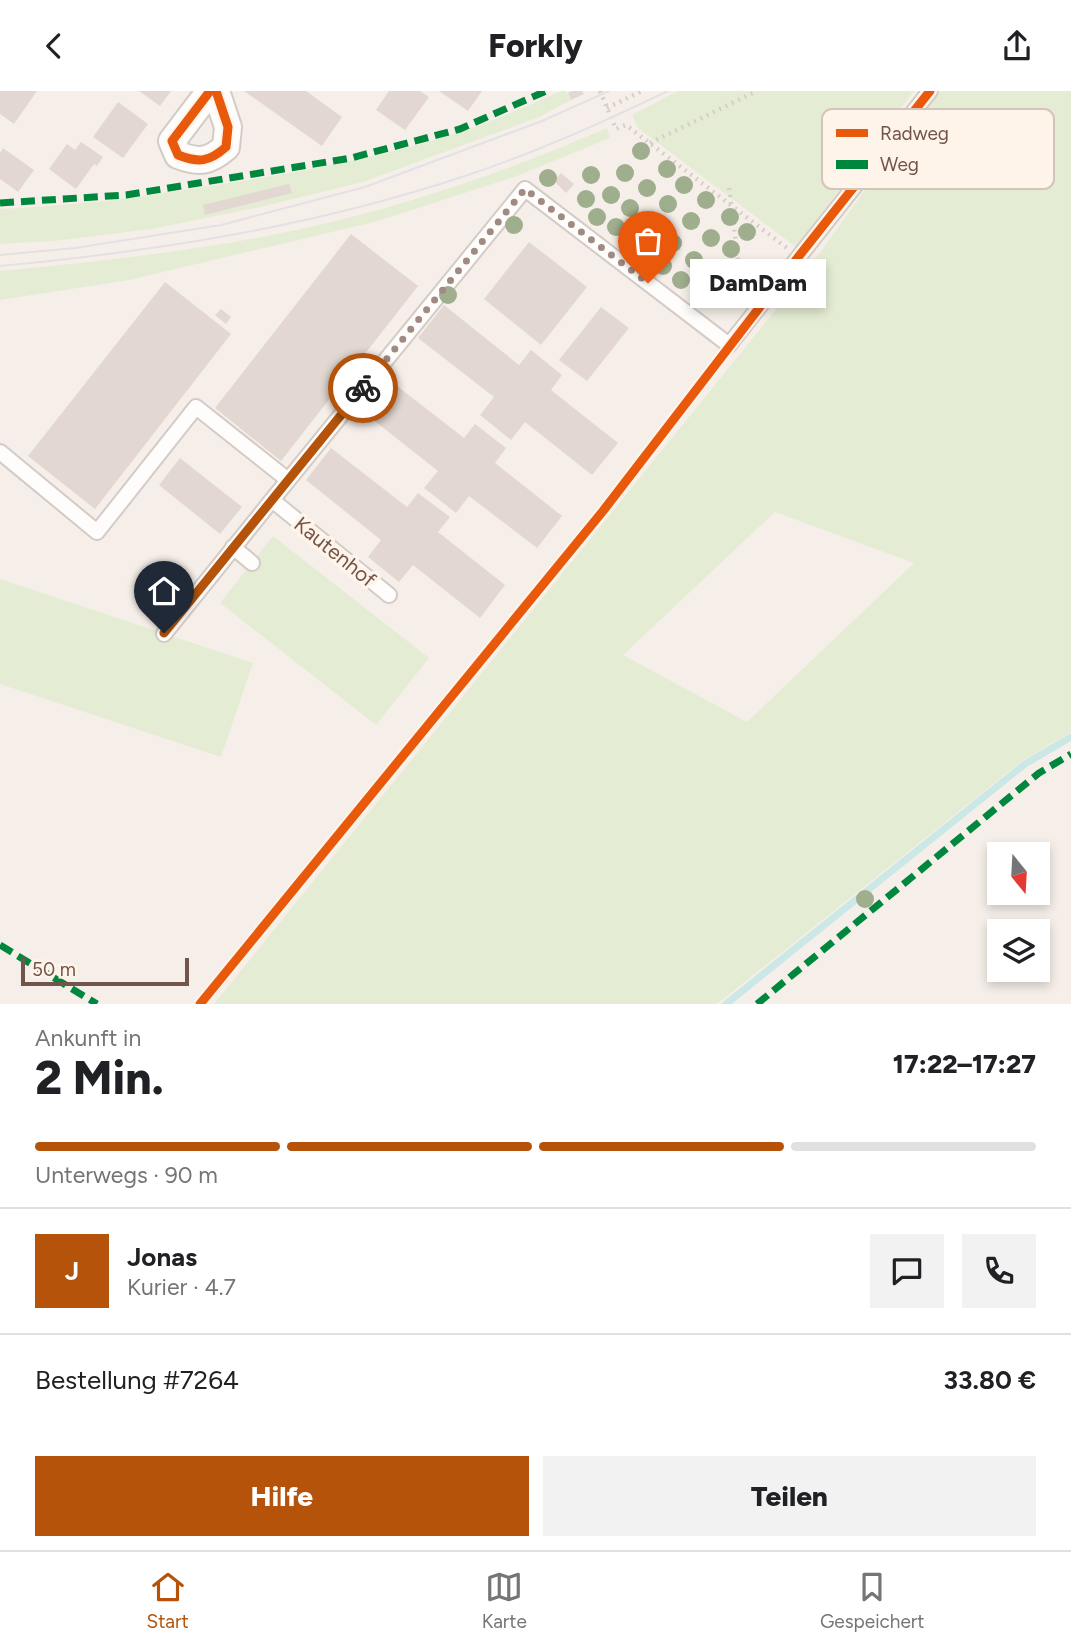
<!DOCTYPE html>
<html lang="de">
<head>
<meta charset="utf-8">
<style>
  :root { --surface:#fff; --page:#f2f2f2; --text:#202124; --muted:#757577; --line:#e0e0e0; --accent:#b45309 }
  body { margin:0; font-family:Figtree,sans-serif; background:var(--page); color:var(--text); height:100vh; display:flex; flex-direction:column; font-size:26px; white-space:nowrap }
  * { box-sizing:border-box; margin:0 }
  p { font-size:23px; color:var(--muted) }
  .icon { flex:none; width:38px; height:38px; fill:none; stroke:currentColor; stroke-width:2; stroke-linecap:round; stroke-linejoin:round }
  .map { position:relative; height:913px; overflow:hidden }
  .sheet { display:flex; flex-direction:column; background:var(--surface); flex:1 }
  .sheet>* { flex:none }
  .needle { width:46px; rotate:162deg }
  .fabs { position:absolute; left:987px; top:751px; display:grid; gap:14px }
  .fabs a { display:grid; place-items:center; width:63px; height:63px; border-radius:0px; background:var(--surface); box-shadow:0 4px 10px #0003; font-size:35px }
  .scale { position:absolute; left:21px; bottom:18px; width:168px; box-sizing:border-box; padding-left:7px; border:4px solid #73544a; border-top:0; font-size:19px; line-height:24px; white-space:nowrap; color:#73544a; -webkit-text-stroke:5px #fff4e9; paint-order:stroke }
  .pin { position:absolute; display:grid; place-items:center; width:60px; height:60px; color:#fff; margin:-72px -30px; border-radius:50% 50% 50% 0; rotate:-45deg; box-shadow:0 0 7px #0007 }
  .pin .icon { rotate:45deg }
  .courier { position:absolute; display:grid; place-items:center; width:70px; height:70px; margin:-35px; border:5px solid #b45309; border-radius:50%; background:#fff; color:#222; box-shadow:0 2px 9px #0007 }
  .bubble { position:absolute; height:49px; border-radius:0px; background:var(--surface); box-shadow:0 4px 10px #0003; font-size:23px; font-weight:800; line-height:49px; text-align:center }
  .summary em { font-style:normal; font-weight:800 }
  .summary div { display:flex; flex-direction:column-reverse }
  .summary { display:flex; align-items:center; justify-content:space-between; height:119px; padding:0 35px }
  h1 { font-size:46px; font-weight:800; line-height:52px }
  .bar { display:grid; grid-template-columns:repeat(4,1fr); gap:10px 7px; align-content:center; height:84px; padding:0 35px }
  .bar i { height:9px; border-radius:5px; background:var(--line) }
  .bar .active { background:var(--accent) }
  .bar p { grid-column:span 4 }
  .line { display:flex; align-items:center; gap:18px; padding:0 35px; border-top:2px solid var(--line) }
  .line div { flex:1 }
  .round { display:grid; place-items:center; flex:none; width:74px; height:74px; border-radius:0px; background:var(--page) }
  .button { display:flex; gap:14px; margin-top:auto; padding:14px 35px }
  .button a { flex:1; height:80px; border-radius:0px; background:var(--accent); color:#fff; font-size:28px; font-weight:800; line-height:80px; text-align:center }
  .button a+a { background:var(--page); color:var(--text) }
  header { display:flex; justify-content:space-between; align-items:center; height:91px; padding:0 35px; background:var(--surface); font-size:32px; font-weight:800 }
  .menu { display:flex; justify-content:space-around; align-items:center; height:98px; border-top:2px solid var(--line); background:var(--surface); font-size:19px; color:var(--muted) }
  .menu a { display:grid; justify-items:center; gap:4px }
  .menu .active { color:var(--accent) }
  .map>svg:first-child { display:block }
  .green { fill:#e4ecd4; fill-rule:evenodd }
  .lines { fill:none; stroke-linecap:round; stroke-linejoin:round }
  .stream { stroke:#cbe7e6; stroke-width:7 }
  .building { fill:#e2d7d1 }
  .lane-casing { stroke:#d4cbc6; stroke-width:18 }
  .street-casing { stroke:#d4cbc6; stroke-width:30 }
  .path { stroke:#d7ceca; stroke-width:4.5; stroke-dasharray:2 5; stroke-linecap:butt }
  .lane { stroke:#fefdfc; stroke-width:14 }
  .street { stroke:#fefdfc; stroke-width:26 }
  .tram { stroke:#e4e1e4; stroke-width:2 }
  .quiet { stroke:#00873e; stroke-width:7; stroke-dasharray:14 7; stroke-linecap:butt }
  .cycleway-casing { stroke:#fff4e9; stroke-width:13 }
  .cycleway { stroke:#e8590c; stroke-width:9 }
  .tree { fill:#9fae8d }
  .done { stroke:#a18a82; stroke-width:7; stroke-dasharray:0 12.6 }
  .route { stroke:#b45309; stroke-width:9 }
  .labels { text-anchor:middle; stroke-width:7; stroke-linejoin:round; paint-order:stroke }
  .street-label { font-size:21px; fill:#73544a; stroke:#fff4e9 }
  .key { fill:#fff4e9; stroke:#d5c4b9; stroke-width:2 }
  .key-label { font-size:19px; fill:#73544a }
</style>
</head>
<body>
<header><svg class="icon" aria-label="back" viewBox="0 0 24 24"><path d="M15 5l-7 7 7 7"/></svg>Forkly<svg class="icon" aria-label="share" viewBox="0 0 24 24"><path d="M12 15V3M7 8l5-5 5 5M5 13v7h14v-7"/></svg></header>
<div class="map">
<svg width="1071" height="913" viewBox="0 0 1071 913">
  <rect width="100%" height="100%" fill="#f6efe9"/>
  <path class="green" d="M562,0H566L571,9L539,26L363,91L260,116L152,138L54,150L0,153V118C75,115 149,105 223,93C302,81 381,66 458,42C493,31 528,14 562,0Z
    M678,0H914L796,156L638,37L632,24Z
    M940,0H1071V641L1022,670L717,913H214L803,185L899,52ZM775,421L914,472L747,631L623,564Z
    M607,37L610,47L517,85L378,130L129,189L0,209V180C104,170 208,159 310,136C412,113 512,78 607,37Z
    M273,445L429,567L376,634L220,512Z
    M0,488L253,572L221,666L0,593Z"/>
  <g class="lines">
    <path class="stream" d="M726,913L1025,673L1071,646"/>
  </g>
  <path class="building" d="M0,0H37L14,33L0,23Z
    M139,0H171L160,15Z
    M244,0H306L342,26L322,55Z
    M389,0H420L429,6L405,39L376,19Z
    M439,0H482L468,20Z
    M572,0H582L584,3L571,9L568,2Z
    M118,11L148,33L123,67L93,46Z
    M81,51L103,66L97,75L94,73L76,98L49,78L67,53L75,59Z
    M3,57L34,79L18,101L0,88V62Z
    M561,82L574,93L566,102L554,90Z
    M289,93L292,102L205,124L203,114Z
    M351,143L418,195L281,370L215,317Z
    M529,151L587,196L541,254L484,208Z
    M165,191L231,243L95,418L28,365Z
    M444,214L519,274L531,259L562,284L551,299L618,352L592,384L525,331L511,349L480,324L494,306L418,247Z
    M601,216L629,237L587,290L559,269Z
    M221,218L231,226L226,233L215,224Z
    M388,288L464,347L475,333L506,357L495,372L562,425L537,457L469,405L456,422L424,397L438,380L362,320Z
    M331,357L407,416L418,402L450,426L438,441L505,494L480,527L413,474L399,491L368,466L381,449L306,389Z
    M180,367L242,416L220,443L159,394Z"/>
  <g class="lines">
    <g class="lane-casing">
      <path id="lane" d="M0,361L97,441L196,316L288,389
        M233,456L252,472
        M389,504L272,409L525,98L729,254L930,0
        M164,543L272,409"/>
    </g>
    <g class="street-casing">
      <path id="street" d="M210,0L172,50L178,64C199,72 209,71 226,56L228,36L216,0"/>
    </g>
    <path class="path" d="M600,0L616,38L626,34L787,157
      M607,17L642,0
      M650,52L757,0
      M729,97L743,207"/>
    <use href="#lane" class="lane"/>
    <use href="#street" class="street"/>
    <path class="tram" d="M0,164L75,157L221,134L365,96L542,30L609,0
      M0,175C159,160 316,135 468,84C537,61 603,31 668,0"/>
    <path class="quiet" d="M0,112L126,104L351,67L460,38L546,0
      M0,854L97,913
      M757,913L1039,682L1071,663"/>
    <g class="cycleway-casing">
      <path id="cycleway" d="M210,0L172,50L178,64C199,72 209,71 226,56L228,36L216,0
        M200,913L603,420L799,165L930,0"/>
    </g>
    <use href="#cycleway" class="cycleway"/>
  </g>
  <g class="tree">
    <circle cx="641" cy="60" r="9"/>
    <circle cx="667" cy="78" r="9"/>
    <circle cx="625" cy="82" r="9"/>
    <circle cx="591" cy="84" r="9"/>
    <circle cx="548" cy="87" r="9"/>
    <circle cx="684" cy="94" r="9"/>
    <circle cx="647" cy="97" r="9"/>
    <circle cx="611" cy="104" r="9"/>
    <circle cx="586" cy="108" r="9"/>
    <circle cx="706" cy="109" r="9"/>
    <circle cx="668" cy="113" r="9"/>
    <circle cx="630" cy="117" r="9"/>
    <circle cx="597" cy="126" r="9"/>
    <circle cx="730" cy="126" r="9"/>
    <circle cx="691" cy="130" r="9"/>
    <circle cx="514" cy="134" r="9"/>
    <circle cx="616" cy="136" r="9"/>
    <circle cx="654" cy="140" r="9"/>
    <circle cx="747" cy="141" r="9"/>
    <circle cx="711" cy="147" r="9"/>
    <circle cx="632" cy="150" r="9"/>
    <circle cx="673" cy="152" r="9"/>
    <circle cx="731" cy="158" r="9"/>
    <circle cx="647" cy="163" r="9"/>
    <circle cx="694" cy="169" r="9"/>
    <circle cx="663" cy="175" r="9"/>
    <circle cx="714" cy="182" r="9"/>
    <circle cx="681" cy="189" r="9"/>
    <circle cx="448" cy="204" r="9"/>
    <circle cx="865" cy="808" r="9"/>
  </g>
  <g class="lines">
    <path class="done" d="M363,297L525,98L648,192"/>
    <path class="route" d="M164,542L363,297"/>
  </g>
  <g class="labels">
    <g class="street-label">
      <text transform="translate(335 461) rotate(39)" y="7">Kautenhof</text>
    </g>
  </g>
  <rect x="822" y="18" width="232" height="80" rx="10" class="key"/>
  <rect x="836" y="38" width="32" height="8" fill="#e8590c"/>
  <rect x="836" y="69" width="32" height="9" fill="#00873e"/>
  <g class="key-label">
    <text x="880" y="49">Radweg</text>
    <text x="880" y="80">Weg</text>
  </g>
</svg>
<div class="fabs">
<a><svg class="needle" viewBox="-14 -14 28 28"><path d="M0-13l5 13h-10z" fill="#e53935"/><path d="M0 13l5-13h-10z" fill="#757577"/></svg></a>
<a><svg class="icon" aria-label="layers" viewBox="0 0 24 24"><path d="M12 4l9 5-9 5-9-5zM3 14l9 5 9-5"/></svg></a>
</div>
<div class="scale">50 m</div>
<div class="pin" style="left:648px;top:192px;background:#ea580c"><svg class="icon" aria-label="bag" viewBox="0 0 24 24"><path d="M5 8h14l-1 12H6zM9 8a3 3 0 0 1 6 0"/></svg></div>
<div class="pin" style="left:164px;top:542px;background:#1f2937"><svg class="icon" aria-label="home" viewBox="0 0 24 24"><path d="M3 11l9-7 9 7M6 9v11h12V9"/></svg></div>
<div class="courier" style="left:363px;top:297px"><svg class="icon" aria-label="bike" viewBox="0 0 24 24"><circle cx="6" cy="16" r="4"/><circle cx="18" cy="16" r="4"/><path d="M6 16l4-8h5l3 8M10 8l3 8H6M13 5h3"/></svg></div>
<div class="bubble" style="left:690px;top:168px;width:136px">DamDam</div>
</div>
<section class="sheet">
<div class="summary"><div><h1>2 Min.</h1><p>Ankunft in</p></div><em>17:22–17:27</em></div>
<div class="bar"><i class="active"></i><i class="active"></i><i class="active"></i><i></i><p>Unterwegs · 90 m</p></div>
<div class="line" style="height:126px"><b class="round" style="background:var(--accent);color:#fff">J</b><div><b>Jonas</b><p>Kurier · 4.7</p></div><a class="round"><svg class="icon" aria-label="chat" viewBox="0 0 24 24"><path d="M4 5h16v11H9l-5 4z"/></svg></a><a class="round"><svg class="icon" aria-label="phone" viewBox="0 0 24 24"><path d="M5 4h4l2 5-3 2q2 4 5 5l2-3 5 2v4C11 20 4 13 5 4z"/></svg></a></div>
<div class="line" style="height:91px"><div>Bestellung #7264</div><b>33.80 €</b></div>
<div class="button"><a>Hilfe</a><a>Teilen</a></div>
</section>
<nav class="menu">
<a class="active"><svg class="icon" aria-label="home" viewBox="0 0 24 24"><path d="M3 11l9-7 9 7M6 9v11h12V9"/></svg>Start</a>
<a><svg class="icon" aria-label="map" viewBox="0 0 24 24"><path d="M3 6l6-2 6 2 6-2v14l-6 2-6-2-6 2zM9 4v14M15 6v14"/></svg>Karte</a>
<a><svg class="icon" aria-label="saved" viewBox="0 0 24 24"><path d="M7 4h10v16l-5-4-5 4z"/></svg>Gespeichert</a>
</nav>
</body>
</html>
